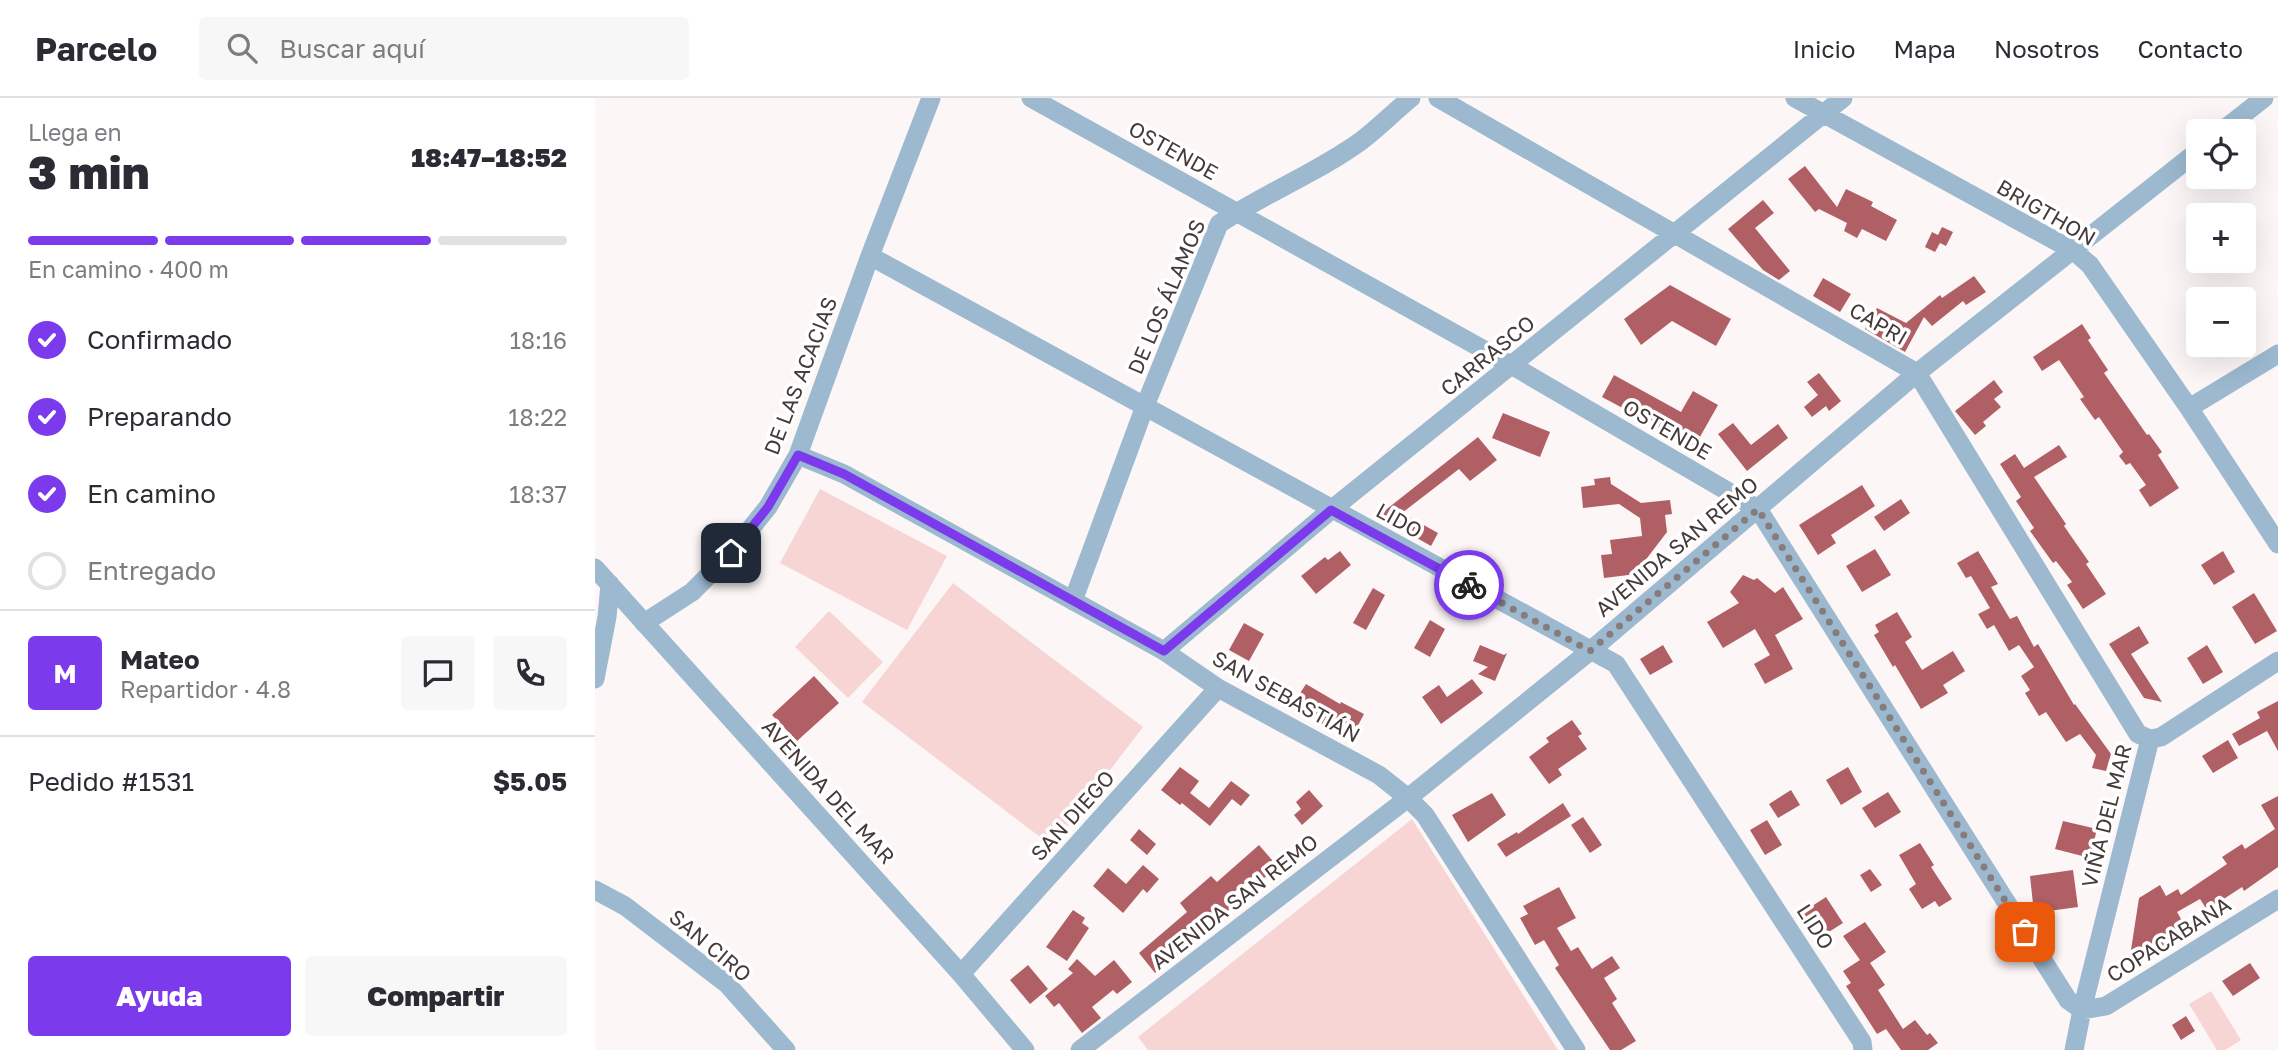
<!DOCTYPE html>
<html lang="es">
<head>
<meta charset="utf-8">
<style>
  :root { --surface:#fff; --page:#f7f7f7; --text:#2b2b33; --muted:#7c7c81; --line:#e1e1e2; --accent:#7c3aed }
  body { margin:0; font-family:"Golos Text",sans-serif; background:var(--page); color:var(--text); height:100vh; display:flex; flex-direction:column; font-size:26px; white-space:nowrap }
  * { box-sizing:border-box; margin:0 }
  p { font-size:23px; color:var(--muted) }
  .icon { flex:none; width:38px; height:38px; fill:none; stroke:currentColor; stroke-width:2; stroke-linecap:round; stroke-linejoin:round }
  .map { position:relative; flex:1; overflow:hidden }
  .drawer { display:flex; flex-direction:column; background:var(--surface); width:595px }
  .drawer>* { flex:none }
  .controls { position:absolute; left:1591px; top:21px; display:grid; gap:14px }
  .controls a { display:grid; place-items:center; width:70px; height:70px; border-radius:7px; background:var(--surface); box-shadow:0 7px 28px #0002; font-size:35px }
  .pin { position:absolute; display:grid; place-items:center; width:60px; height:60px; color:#fff; margin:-30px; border-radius:14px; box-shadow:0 4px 10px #0006 }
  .courier { position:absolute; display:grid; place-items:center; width:70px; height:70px; margin:-35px; border:5px solid #7c3aed; border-radius:50%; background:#fff; color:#222; box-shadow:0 2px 9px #0007 }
  .summary em { font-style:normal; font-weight:800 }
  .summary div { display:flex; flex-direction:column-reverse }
  .summary { display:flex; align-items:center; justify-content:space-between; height:119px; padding:0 28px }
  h1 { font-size:46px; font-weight:800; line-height:52px }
  .bar { display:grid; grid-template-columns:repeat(4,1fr); gap:10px 7px; align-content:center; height:84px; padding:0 28px }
  .bar i { height:9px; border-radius:5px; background:var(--line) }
  .bar .on { background:var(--accent) }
  .bar p { grid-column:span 4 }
  .line { display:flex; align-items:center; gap:18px; padding:0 28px; border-top:2px solid var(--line) }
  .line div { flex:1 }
  .round { display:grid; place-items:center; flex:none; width:74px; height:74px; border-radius:7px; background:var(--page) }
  ol { padding:0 28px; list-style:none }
  li { display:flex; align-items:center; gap:21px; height:77px }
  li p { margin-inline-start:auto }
  li .icon { padding:7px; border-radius:50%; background:var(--accent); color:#fff; stroke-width:4 }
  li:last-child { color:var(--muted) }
  li i { width:38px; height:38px; border:4px solid var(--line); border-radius:50% }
  .primary-button { display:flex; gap:14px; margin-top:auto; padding:14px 28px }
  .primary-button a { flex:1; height:80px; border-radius:7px; background:var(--accent); color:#fff; font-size:28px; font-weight:800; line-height:80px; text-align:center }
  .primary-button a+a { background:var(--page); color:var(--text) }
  header { display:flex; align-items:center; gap:42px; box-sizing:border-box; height:98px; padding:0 35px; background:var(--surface); border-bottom:2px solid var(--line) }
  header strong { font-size:33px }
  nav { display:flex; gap:38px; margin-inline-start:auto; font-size:24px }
  .search { width:490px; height:63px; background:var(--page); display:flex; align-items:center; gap:18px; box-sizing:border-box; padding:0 24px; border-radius:7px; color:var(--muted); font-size:26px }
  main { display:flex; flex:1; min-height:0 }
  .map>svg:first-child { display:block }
  .green { fill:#f8d5d5 }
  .building { fill:#b06064 }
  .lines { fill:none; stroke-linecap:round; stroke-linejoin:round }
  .minor { stroke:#9cb9d0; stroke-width:19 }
  .done { stroke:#867c7c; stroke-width:7; stroke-dasharray:0 12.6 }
  .route { stroke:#7c3aed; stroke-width:9 }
  .labels { text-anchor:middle; stroke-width:7; stroke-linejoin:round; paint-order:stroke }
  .street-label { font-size:21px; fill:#463a3a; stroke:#fff }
</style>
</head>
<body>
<header>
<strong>Parcelo</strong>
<div class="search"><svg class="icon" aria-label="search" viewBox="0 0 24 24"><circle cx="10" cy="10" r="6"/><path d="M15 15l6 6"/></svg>Buscar aquí</div>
<nav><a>Inicio</a><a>Mapa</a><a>Nosotros</a><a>Contacto</a></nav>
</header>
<main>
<section class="drawer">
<div class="summary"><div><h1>3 min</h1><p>Llega en</p></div><em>18:47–18:52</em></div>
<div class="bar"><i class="on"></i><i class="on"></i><i class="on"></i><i></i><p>En camino · 400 m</p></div>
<ol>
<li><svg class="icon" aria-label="check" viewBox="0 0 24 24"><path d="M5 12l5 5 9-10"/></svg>Confirmado<p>18:16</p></li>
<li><svg class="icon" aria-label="check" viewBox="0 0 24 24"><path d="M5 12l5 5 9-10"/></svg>Preparando<p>18:22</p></li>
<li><svg class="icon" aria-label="check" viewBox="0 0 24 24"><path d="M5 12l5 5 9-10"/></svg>En camino<p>18:37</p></li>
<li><i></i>Entregado</li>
</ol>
<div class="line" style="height:126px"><b class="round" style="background:var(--accent);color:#fff">M</b><div><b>Mateo</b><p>Repartidor · 4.8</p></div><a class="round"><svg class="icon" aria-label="chat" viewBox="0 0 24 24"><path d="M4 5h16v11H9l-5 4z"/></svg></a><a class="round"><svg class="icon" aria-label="phone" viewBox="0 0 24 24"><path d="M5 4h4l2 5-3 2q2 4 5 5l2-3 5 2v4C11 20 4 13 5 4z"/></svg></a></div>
<div class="line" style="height:91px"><div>Pedido #1531</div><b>$5.05</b></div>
<div class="primary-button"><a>Ayuda</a><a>Compartir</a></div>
</section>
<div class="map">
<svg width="1683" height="952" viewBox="0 0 1683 952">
  <rect width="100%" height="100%" fill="#fdf6f6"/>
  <path class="green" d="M225,391L352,458L312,532L185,465Z
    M358,485L548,629L457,748L267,604Z
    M234,513L288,564L253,600L200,549Z
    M817,721L963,952H553L543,939Z
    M1616,893L1646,942L1630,952H1622L1594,906Z"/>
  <path class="building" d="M1210,68L1242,109L1251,91L1278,104L1276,108L1302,122L1291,143L1267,131L1262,140L1249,133L1252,125L1224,111L1220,114L1193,81Z
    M1168,102L1179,115L1160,130L1195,173L1184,182L1168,172L1133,131Z
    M1347,129L1358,134L1351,148L1345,145L1340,154L1330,149L1337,134L1343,137Z
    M1379,178L1391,194L1371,207L1368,203L1337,228L1329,219L1310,254L1270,231L1282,210L1311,225L1345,197L1347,200Z
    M1228,180L1256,196L1245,214L1218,198Z
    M1075,187L1136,221L1121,248L1077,223L1046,247L1029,221Z
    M1487,226L1496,240L1493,242L1513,272L1509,275L1552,337L1554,336L1567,354L1563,357L1584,390L1555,409L1544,392L1551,387L1535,365L1531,367L1524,358L1528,354L1504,319L1500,322L1485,301L1489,299L1464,262L1447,273L1438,259Z
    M1224,275L1246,303L1234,313L1231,308L1217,319L1209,309L1223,297L1212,284Z
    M1019,277L1086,314L1098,293L1123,307L1097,353L1072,339L1074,335L1007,299Z
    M1399,282L1408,294L1399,301L1406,309L1388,324L1391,328L1380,337L1360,313Z
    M908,315L955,334L945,359L897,340Z
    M1138,325L1156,347L1183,326L1193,340L1152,373L1123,336Z
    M883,339L902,362L875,383L864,371L807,415L843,435L836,448L783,418Z
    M1464,347L1472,359L1439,379L1471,426L1469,428L1494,464L1491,466L1511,496L1488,511L1472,487L1477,484L1461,463L1458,465L1435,433L1439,430L1421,403L1426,399L1405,366L1420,356L1429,370Z
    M1015,379L1016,386L1046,405L1075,402L1077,416L1070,417L1072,434L1049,464L1050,475L1009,480L1006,457L1017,456L1015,442L1047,438L1045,420L1024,406L988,410L986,389L1000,387L999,381Z
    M1267,387L1280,408L1236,437L1241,445L1223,457L1204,427Z
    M1306,401L1315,415L1289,433L1279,419Z
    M1280,451L1296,477L1267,494L1251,468Z
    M745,453L756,467L721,496L706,478L730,459L733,462Z
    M1383,453L1403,486L1396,489L1415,521L1422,518L1439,549L1443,546L1479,607L1480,606L1516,656L1511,673L1497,670L1501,657L1485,636L1471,644L1451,614L1444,618L1430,595L1435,592L1426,578L1439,569L1424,547L1414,553L1399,527L1392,531L1383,516L1395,510L1376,478L1371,480L1362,465Z
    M1628,453L1640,474L1619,487L1606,467Z
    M1148,477L1159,482L1162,480L1180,495L1188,489L1208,521L1180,537L1198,571L1170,586L1159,566L1175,557L1160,531L1128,550L1112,524L1144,505L1135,494Z
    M778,490L790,497L771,532L758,525Z
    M1659,495L1682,533L1660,546L1637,509Z
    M1302,514L1317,539L1310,544L1327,572L1358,553L1370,573L1348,587L1353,595L1326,611L1300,567L1298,569L1279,537L1284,534L1280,527Z
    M835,522L850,531L835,559L819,550Z
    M649,525L669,536L654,563L634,552Z
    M1544,528L1554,545L1536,556L1567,604L1549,600L1514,546Z
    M885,547L909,557L912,555L900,583L883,576L893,569L878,563Z
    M1068,547L1078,564L1055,577L1045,561Z
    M1612,547L1628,574L1608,586L1592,560Z
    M219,578L244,605L202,643L177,617Z
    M877,581L888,595L846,626L827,599L844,587L852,599Z
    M711,586L745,606L746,604L769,616L758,637L731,622L729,627L697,608Z
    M1683,603V653L1672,633L1644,648L1637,636L1665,620L1662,614Z
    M977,622L987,636L983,638L992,651L963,671L967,677L954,686L934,659L954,644L951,640Z
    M1633,642L1643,660L1618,675L1607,658Z
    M585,669L604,683L595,695L614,710L636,683L655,697L646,708L637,701L615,728L587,705L585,707L566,692Z
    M1253,669L1267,694L1246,707L1231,682Z
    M714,692L728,708L707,727L699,717L706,711L701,704Z
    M1196,692L1205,707L1183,720L1174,706Z
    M1293,694L1306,714L1280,730L1267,710Z
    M897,695L911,717L873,744L857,717Z
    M1683,698V769L1649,793L1647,789L1612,812L1605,801L1582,814L1594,835L1549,861L1542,849L1536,852L1544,800L1565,787L1571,798L1583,791L1586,797L1632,766L1627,759L1647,746L1650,751L1680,731L1666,707Z
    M968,705L976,718L911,759L902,746L922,734L923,736Z
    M988,719L1007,747L995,755L976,727Z
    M1172,722L1187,747L1170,757L1155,732Z
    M1468,723L1502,731L1495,760L1460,751Z
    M544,731L561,746L552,757L535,742Z
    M1325,745L1339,767L1336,769L1357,801L1344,809L1340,803L1327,811L1314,791L1321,786L1304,757Z
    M664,747L683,769L664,784L658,778L633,799L640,807L625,820L620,814L578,849L584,855L560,875L544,855L592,814L585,805L616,778L622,784Z
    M548,767L564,781L552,795L548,791L528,815L498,788L513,770L531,786Z
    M1275,771L1287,787L1276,794L1265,777Z
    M1478,772L1483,809L1439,815L1435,778Z
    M964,789L981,820L962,830L976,853L983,849L997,871L1017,858L1025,870L1009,880L1022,901L1017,905L1041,943L1026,952H1015L960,870L964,867L949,842L940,847L925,820L933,816L928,808Z
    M1231,799L1248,825L1229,837L1219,821L1211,826L1205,816Z
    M478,812L490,820L487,825L494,830L472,863L451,849Z
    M1270,824L1291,854L1275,865L1290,887L1283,892L1308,931L1320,922L1332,937L1335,935L1343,945L1333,952H1306L1291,931L1282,936L1251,888L1256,885L1248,873L1265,862L1248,838Z
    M482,861L500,878L519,862L537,884L522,896L518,892L497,909L506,920L487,935L464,905L459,909L450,898L478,875L473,871Z
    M1655,865L1665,880L1638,898L1627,883Z
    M433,867L453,891L435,906L415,882Z
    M1591,918L1600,933L1586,942L1577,927Z"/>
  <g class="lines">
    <path class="minor" d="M436,0L918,268L1163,411L1473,902L1487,912L1511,908L1683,801
      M843,0L1322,275L1543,636L1555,641
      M1200,0L1479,153L1495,167L1594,310L1683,446
      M1627,33L1669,0
      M275,158L1021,566L1267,944L1268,952
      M1594,310L1683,256
      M203,357L249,376L569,553L623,590L784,677L813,700L830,717L981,952
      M0,470L366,876L430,952
      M478,503L550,308L624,126C670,95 722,75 766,43C783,30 799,14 816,0
      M49,525L97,494L136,455L173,409L203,357L275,158L336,0
      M569,553L736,412L1248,0
      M0,581L12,519L15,486
      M0,792L30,808L132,886L191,952
      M366,876L623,590
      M485,952L813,700L995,553L1322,275L1603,53
      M1479,952L1487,912L1555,641L1566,639L1683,563"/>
  </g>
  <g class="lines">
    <path class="done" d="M874,487L995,553L1163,411L1430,834"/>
    <path class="route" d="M136,455L173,409L203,357L249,376L569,553L736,412L874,487"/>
  </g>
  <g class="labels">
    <g class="street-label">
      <text transform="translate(578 53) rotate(29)" y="7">OSTENDE</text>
      <text transform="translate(1451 115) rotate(30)" y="7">BRIGTHON</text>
      <text transform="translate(572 199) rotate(-67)" y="7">DE LOS ÁLAMOS</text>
      <text transform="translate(1283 226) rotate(30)" y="7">CAPRI</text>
      <text transform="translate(893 258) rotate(-39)" y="7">CARRASCO</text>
      <text transform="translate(206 278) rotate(-69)" y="7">DE LAS ACACIAS</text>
      <text transform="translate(1072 332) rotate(30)" y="7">OSTENDE</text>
      <text transform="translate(804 423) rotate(29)" y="7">LIDO</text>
      <text transform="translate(1082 449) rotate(-40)" y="7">AVENIDA SAN REMO</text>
      <text transform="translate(691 599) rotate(29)" y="7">SAN SEBASTIÁN</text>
      <text transform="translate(233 694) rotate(48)" y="7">AVENIDA DEL MAR</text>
      <text transform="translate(478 718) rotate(-48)" y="7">SAN DIEGO</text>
      <text transform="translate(1512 718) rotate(-76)" y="7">VIÑA DEL MAR</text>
      <text transform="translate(640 804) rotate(-38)" y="7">AVENIDA SAN REMO</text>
      <text transform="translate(1220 829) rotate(57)" y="7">LIDO</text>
      <text transform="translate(1574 842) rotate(-32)" y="7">COPACABANA</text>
      <text transform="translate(115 848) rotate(40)" y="7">SAN CIRO</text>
    </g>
  </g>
</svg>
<div class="controls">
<a><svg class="icon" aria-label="locate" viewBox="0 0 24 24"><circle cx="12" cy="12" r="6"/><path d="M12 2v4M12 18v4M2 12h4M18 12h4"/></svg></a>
<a>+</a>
<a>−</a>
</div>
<div class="pin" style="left:1430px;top:834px;background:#ea580c"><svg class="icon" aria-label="bag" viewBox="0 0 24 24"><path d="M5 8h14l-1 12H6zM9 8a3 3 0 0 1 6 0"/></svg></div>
<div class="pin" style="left:136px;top:455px;background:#1f2937"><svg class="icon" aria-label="home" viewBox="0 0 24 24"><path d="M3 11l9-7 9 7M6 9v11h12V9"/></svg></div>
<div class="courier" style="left:874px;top:487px"><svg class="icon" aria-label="bike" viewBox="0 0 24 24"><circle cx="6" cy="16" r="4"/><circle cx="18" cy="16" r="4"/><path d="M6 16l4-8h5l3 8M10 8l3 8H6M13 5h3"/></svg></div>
</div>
</main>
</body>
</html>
